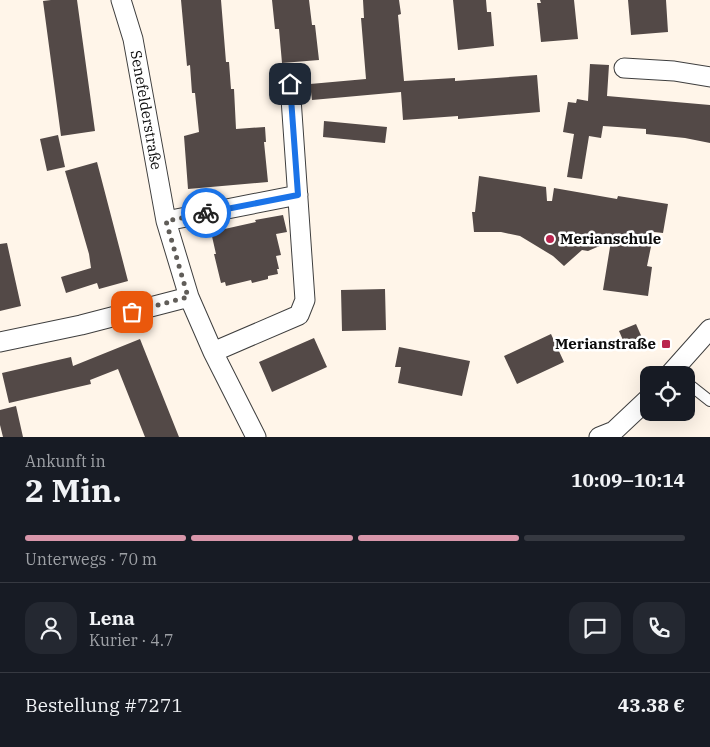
<!DOCTYPE html>
<html lang="de">
<head>
<meta charset="utf-8">
<style>
  :root { --surface:#171b24; --page:#242831; --text:#f1f3f6; --muted:#9ea1a6; --line:#363941; --accent:#d896aa }
  body { margin:0; font-family:"IBM Plex Serif",serif; background:var(--page); color:var(--text); height:100vh; display:flex; flex-direction:column; font-size:19px; white-space:nowrap }
  * { box-sizing:border-box; margin:0 }
  p { font-size:16px; color:var(--muted) }
  .icon { flex:none; width:28px; height:28px; fill:none; stroke:currentColor; stroke-width:2; stroke-linecap:round; stroke-linejoin:round }
  .map { position:relative; height:437px; overflow:hidden }
  .side { display:flex; flex-direction:column; background:var(--surface); flex:1 }
  .side>* { flex:none }
  .fabs { position:absolute; left:640px; top:366px; display:grid; gap:10px }
  .fabs a { display:grid; place-items:center; width:55px; height:55px; border-radius:10px; background:var(--surface); box-shadow:0 5px 20px #0002; font-size:25px }
  .pin { position:absolute; display:grid; place-items:center; width:42px; height:42px; color:#fff; margin:-21px; border-radius:10px; box-shadow:0 2px 8px #0006 }
  .courier { position:absolute; display:grid; place-items:center; width:50px; height:50px; margin:-25px; border:4px solid #1a73e8; border-radius:50%; background:#fff; color:#222; box-shadow:0 1px 6px #0007 }
  .head em { font-style:normal; font-weight:800 }
  .head div { display:flex; flex-direction:column-reverse }
  .head { display:flex; align-items:center; justify-content:space-between; height:85px; padding:0 25px }
  h1 { font-size:32px; font-weight:800; line-height:38px }
  .bar { display:grid; grid-template-columns:repeat(4,1fr); gap:8px 5px; align-content:center; height:60px; padding:0 25px }
  .bar i { height:6px; border-radius:4px; background:var(--line) }
  .bar .current { background:var(--accent) }
  .bar p { grid-column:span 4 }
  .line { display:flex; align-items:center; gap:12px; padding:0 25px; border-top:1px solid var(--line) }
  .line div { flex:1 }
  .round { display:grid; place-items:center; flex:none; width:52px; height:52px; border-radius:15px; background:var(--page) }
  .map>svg:first-child { display:block }
  .building { fill:#534947 }
  .lines { fill:none; stroke-linecap:round; stroke-linejoin:round }
  .service-casing { stroke:#3e3e3e; stroke-width:12 }
  .minor-casing { stroke:#3e3e3e; stroke-width:21 }
  .service { stroke:#fff; stroke-width:10 }
  .minor { stroke:#fff; stroke-width:19 }
  .done { stroke:#605d59; stroke-width:5; stroke-dasharray:0 9 }
  .route { stroke:#1a73e8; stroke-width:6 }
  .poi-dot { fill:#b9254e; stroke:#fff; stroke-width:2 }
  .labels { text-anchor:middle; stroke-width:5; stroke-linejoin:round; paint-order:stroke }
  .street-label { font-size:15px; fill:#0b0b0b; stroke:#fff }
  .poi-label { font-size:15px; font-weight:bold; fill:#0b0b0b; stroke:#fff; text-anchor:start }
</style>
</head>
<body>
<div class="map">
<svg width="710" height="437" viewBox="0 0 710 437">
  <rect width="100%" height="100%" fill="#fff5e9"/>
  <path class="building" d="M51,0H77L95,131L61,136L43,1Z
    M181,0H221L226,62H229L231,89H234L236,129L265,127L266,142H264L268,182L188,189L184,136L199,132L195,93H192L190,65L187,66Z
    M272,0H309L312,25H315L319,60L282,63L279,29H275Z
    M363,0H399L401,14L398,15L404,81L455,78V81L537,75L540,112L458,119V116L403,120L401,92L312,100L310,84L366,79L361,18H364Z
    M453,0H486L487,12H491L494,46L458,50Z
    M540,0H574L578,39L541,42L537,3H541Z
    M628,0H666L668,32L631,35Z
    M590,64L609,65L607,96L710,105V143L685,138L646,134V129L603,126L601,138L589,136L582,179L567,177L574,134L563,132L568,102L576,103L577,99L588,101Z
    M324,121L387,127L385,143L323,137Z
    M58,135L65,167L47,171L40,139Z
    M97,162L128,281L99,289L97,283L66,293L61,277L91,268L89,254L65,171Z
    M479,176L546,187L547,201H552L554,188L617,199L618,196L668,204L663,233L654,232L647,266L652,267L648,296L603,290L611,241L588,251L582,250L564,266L553,256L520,236L501,232H474L472,212H475Z
    M283,215L287,232L276,234L281,255L276,256L279,269H277L278,274L268,276V279L252,283L251,280L226,286L225,282L221,283L214,254H216L211,232L256,222L255,220Z
    M7,243L21,306L0,311V244Z
    M385,289L386,330L342,331L341,290Z
    M636,324L643,340L626,347L619,331Z
    M551,334L564,362L517,384L504,356Z
    M314,338L327,367L272,392L259,362Z
    M140,339L179,437H145L118,369L90,380L91,384L9,403L2,373L71,357L73,366Z
    M399,347L470,361L462,396L398,383L401,367H395Z
    M16,406L23,437H3L0,425V410Z"/>
  <g class="lines">
    <g class="service-casing">
      <path id="service" d="M686,382L710,401"/>
    </g>
    <g class="minor-casing">
      <path id="minor" d="M121,0L133,39L166,221L189,297L213,352L256,437
        M624,68L674,71L710,77
        M166,221L298,195
        M0,342L81,325L189,297
        M213,352L299,315L305,300L290,84
        M669,375L710,329
        M599,437L614,431L649,398"/>
    </g>
    <use href="#service" class="service"/>
    <use href="#minor" class="minor"/>
  </g>
  <g class="lines">
    <path class="done" d="M132,312L188,297L166,221L206,213"/>
    <path class="route" d="M206,213L298,195L290,84"/>
  </g>
  <g class="poi-dot">
    <circle cx="550" cy="239" r="5"/>
    <rect x="661" y="339" width="10" height="10" rx="2.5"/>
  </g>
  <g class="labels">
    <g class="street-label">
      <text transform="translate(146 110) rotate(80)" y="5">Senefelderstraße</text>
    </g>
    <g class="poi-label">
      <text x="560" y="244">Merianschule</text>
      <text x="656" y="349" text-anchor="end">Merianstraße</text>
    </g>
  </g>
</svg>
<div class="fabs">
<a><svg class="icon" aria-label="locate" viewBox="0 0 24 24"><circle cx="12" cy="12" r="6"/><path d="M12 2v4M12 18v4M2 12h4M18 12h4"/></svg></a>
</div>
<div class="pin" style="left:132px;top:312px;background:#ea580c"><svg class="icon" aria-label="bag" viewBox="0 0 24 24"><path d="M5 8h14l-1 12H6zM9 8a3 3 0 0 1 6 0"/></svg></div>
<div class="pin" style="left:290px;top:84px;background:#1f2937"><svg class="icon" aria-label="home" viewBox="0 0 24 24"><path d="M3 11l9-7 9 7M6 9v11h12V9"/></svg></div>
<div class="courier" style="left:206px;top:213px"><svg class="icon" aria-label="bike" viewBox="0 0 24 24"><circle cx="6" cy="16" r="4"/><circle cx="18" cy="16" r="4"/><path d="M6 16l4-8h5l3 8M10 8l3 8H6M13 5h3"/></svg></div>
</div>
<section class="side">
<div class="head"><div><h1>2 Min.</h1><p>Ankunft in</p></div><em>10:09–10:14</em></div>
<div class="bar"><i class="current"></i><i class="current"></i><i class="current"></i><i></i><p>Unterwegs · 70 m</p></div>
<div class="line" style="height:90px"><a class="round"><svg class="icon" aria-label="person" viewBox="0 0 24 24"><circle cx="12" cy="8" r="4"/><path d="M4 21q1-7 8-7t8 7"/></svg></a><div><b>Lena</b><p>Kurier · 4.7</p></div><a class="round"><svg class="icon" aria-label="chat" viewBox="0 0 24 24"><path d="M4 5h16v11H9l-5 4z"/></svg></a><a class="round"><svg class="icon" aria-label="phone" viewBox="0 0 24 24"><path d="M5 4h4l2 5-3 2q2 4 5 5l2-3 5 2v4C11 20 4 13 5 4z"/></svg></a></div>
<div class="line" style="height:65px"><div>Bestellung #7271</div><b>43.38 €</b></div>
</section>
</body>
</html>
